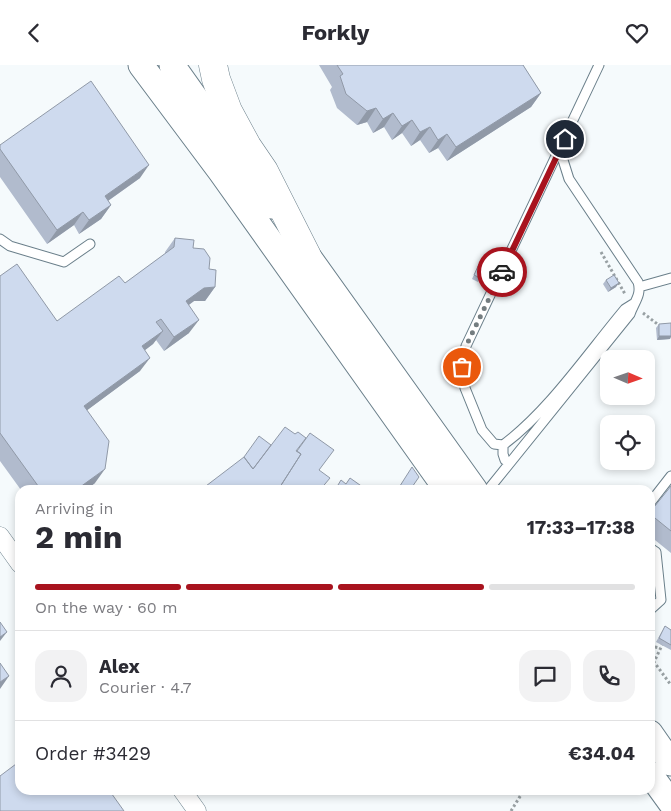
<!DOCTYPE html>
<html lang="en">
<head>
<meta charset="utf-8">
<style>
  :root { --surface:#fff; --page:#f2f2f3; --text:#2b2b33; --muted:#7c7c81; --line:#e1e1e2; --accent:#a8131e }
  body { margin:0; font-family:"Work Sans",sans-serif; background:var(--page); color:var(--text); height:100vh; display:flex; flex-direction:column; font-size:19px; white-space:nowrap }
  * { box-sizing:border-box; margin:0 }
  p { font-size:16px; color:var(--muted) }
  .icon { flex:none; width:28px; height:28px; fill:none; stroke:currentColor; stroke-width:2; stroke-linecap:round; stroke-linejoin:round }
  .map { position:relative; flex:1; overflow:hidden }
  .panel { position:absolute; left:15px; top:420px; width:640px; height:310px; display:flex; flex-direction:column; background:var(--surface); border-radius:15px; box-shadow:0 2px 8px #0003 }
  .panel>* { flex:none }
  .needle { width:32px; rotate:92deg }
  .fabs { position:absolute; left:600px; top:285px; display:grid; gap:10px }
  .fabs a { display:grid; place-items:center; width:55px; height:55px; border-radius:10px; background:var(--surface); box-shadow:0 2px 8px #0003; font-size:25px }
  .pin { position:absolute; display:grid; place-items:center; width:42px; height:42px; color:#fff; margin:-21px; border:2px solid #fff; border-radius:50%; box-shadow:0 1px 5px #0007 }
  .courier { position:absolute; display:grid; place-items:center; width:50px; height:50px; margin:-25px; border:4px solid #a8131e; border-radius:50%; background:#fff; color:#222; box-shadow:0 1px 6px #0007 }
  .head em { font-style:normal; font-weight:700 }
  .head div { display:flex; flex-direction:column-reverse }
  .head { display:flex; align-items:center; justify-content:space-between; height:85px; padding:0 20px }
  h1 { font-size:32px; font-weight:700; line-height:38px }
  .bar { display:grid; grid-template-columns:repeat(4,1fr); gap:8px 5px; align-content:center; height:60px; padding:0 20px }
  .bar i { height:6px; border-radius:4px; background:var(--line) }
  .bar .active { background:var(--accent) }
  .bar p { grid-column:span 4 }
  .line { display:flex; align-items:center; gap:12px; padding:0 20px; border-top:1px solid var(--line) }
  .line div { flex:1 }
  .round { display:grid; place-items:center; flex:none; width:52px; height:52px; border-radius:15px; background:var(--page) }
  header { display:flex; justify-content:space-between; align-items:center; height:65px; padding:0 20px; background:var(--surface); font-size:22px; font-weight:700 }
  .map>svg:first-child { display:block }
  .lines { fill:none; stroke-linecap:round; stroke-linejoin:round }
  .service-casing { stroke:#6a7f8a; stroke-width:11 }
  .minor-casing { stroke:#6a7f8a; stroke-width:19 }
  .secondary-casing { stroke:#6a7f8a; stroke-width:27 }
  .motorway-casing { stroke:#6a7f8a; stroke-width:29 }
  .path { stroke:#98a0a3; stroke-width:3; stroke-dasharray:2.5 2.5; stroke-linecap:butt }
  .service { stroke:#fff; stroke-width:9 }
  .minor { stroke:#fff; stroke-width:18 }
  .secondary { stroke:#fff; stroke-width:25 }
  .motorway { stroke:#fff; stroke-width:28 }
  .wall { fill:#b1bbcd }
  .shaded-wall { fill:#9099a7 }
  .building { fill:#cedaee; stroke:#9099a7 }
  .done { stroke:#747d80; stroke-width:5; stroke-dasharray:0 9 }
  .route { stroke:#a8131e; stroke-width:6 }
</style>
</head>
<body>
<header><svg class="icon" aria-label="back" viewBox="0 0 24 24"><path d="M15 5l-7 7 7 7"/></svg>Forkly<svg class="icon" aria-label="heart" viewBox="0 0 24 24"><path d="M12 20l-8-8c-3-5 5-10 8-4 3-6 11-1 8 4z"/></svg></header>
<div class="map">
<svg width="671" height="746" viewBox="0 0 671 746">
  <rect width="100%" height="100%" fill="#f5fafc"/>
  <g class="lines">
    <g class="service-casing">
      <path id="service" d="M0,174L10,181L64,197L90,179
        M639,222L671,213
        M503,380L494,379L482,365L465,323L462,302L466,281L599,0
        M505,395L503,389V380C549,346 588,288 625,244L633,239
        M488,425L630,249C634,237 642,230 638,217L569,114L563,95L564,82
        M650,438L671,411
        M650,483L656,487L661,535L650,545"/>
    </g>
    <g class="minor-casing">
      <path id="minor" d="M0,471L20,499
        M182,725L197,746"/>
    </g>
    <g class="secondary-casing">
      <path id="secondary" d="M141,0L221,107L447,425
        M172,0L272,141
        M295,173L475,425
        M650,668L671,698
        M650,709L671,738"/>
    </g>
    <g class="motorway-casing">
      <path id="motorway" d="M213,0L216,14L228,46L247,81L264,106L307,191"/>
    </g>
    <path class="path" d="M601,187L625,229
      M643,248L660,261
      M663,578L654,597L671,620
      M650,581L660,583
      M511,746L524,725"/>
    <use href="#service" class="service"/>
    <use href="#minor" class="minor"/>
    <use href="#secondary" class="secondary"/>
    <use href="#motorway" class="motorway"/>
  </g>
  <path class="wall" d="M319,0H523L541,28L531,42L447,96L438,83L429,88L420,75L411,81L402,68L392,75L384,62L373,68L367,57L357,60L337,43L330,25L332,22Z
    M0,80L140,113L108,136L111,140L101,154L79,169L74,160L47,179L0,112Z
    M175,173L193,183L209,204L215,222L205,236H194L189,240V268L164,286L156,275L153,279L145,285L140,306L87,345L95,418L86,425H21L0,396V211L57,256L125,218L165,189V187Z
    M479,199L480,213L478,217L472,214Z
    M606,215L616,222L608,227L603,219Z
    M659,259L670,274L657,275L656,263Z
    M671,421V488L650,471V447Z
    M665,561L671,565V585L656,577Z"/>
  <path class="shaded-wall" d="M541,28L531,42L447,96L456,82Z
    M376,43L367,57L357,60L367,46Z
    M393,48L384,62L373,68L383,54Z
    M412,55L402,68L392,75L402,61Z
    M430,62L420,75L411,81L420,67Z
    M447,69L438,83L429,88L438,75Z
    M149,100L140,113L95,145L105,131Z
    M111,140L101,154L79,169L89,155Z
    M83,147L74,160L47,179L57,165Z
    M619,218L616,222L608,227L611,223Z
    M215,222L205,236H194L176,249L186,236L204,223Z
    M199,255L189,268L164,286L174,272Z
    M163,266L153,279L132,295L142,281Z
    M659,271H671V272L670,274L657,275Z
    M150,293L140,306L74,355L84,341Z
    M105,404L95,418L86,425H76Z
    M7,567L0,576V572Z
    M9,611L0,624V617Z"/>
  <path class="building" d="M337,0H523L541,28L456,82L447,69L438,75L430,62L420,67L412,55L402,61L393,48L383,54L376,43L367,46L346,29L340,11L343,9Z
    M91,16L149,100L105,131L111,140L89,155L83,147L57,165L0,84V80Z
    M175,173L194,175L193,183L204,184L210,193L209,204L216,205L215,222L204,223L186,236L199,255L174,272L161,254L156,257L163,266L142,281L150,293L84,341L109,376L105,404L76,425H41L0,368V211L17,199L57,256L119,211L125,218L174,182Z
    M479,199L485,202L480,213L474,210Z
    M614,210L619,218L611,223L606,215Z
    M671,258V271H659V259Z
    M285,362L295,369L298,367L306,373L296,386L301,389L278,425H202V424L244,392L253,404Z
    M310,368L334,385L319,405L330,413L320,425H278L301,389L297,386Z
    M259,371L271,380L253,404L244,392Z
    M412,402L419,412L410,425H400L398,424Z
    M350,413L367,425H335L341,415L346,419Z
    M671,421V466L650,449V447Z
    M0,557L7,567L0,572Z
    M665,561L671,565V580L659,573Z
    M0,598L9,611L0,617Z
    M20,696V725H109L124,746H0V711Z"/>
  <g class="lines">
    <path class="done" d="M462,302L466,281L502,207"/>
    <path class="route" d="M502,207L565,74"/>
  </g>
</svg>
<div class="fabs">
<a><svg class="needle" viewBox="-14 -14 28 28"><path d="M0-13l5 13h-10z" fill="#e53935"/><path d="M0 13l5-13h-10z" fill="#7c7c81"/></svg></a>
<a><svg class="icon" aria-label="locate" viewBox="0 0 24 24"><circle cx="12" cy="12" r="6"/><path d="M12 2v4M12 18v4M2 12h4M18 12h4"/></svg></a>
</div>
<div class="pin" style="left:462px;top:302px;background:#ea580c"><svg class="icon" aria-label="bag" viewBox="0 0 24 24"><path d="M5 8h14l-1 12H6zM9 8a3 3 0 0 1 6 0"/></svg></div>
<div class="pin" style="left:565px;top:74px;background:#1f2937"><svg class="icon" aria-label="home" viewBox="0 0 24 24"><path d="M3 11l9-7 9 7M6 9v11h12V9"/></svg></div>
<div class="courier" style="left:502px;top:207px"><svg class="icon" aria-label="car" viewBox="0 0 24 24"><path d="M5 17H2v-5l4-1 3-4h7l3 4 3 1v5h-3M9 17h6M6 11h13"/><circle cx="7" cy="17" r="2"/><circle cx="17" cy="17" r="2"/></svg></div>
<section class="panel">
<div class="head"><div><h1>2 min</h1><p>Arriving in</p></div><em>17:33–17:38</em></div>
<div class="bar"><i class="active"></i><i class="active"></i><i class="active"></i><i></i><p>On the way · 60 m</p></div>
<div class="line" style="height:90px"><a class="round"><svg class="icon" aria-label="person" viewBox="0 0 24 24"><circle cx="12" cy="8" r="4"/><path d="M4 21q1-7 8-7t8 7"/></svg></a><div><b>Alex</b><p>Courier · 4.7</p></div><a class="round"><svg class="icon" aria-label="chat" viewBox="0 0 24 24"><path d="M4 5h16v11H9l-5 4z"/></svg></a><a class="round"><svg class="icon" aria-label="phone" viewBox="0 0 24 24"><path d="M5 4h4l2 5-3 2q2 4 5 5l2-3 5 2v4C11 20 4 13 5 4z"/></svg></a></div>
<div class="line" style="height:65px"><div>Order #3429</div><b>€34.04</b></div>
</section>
</div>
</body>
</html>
